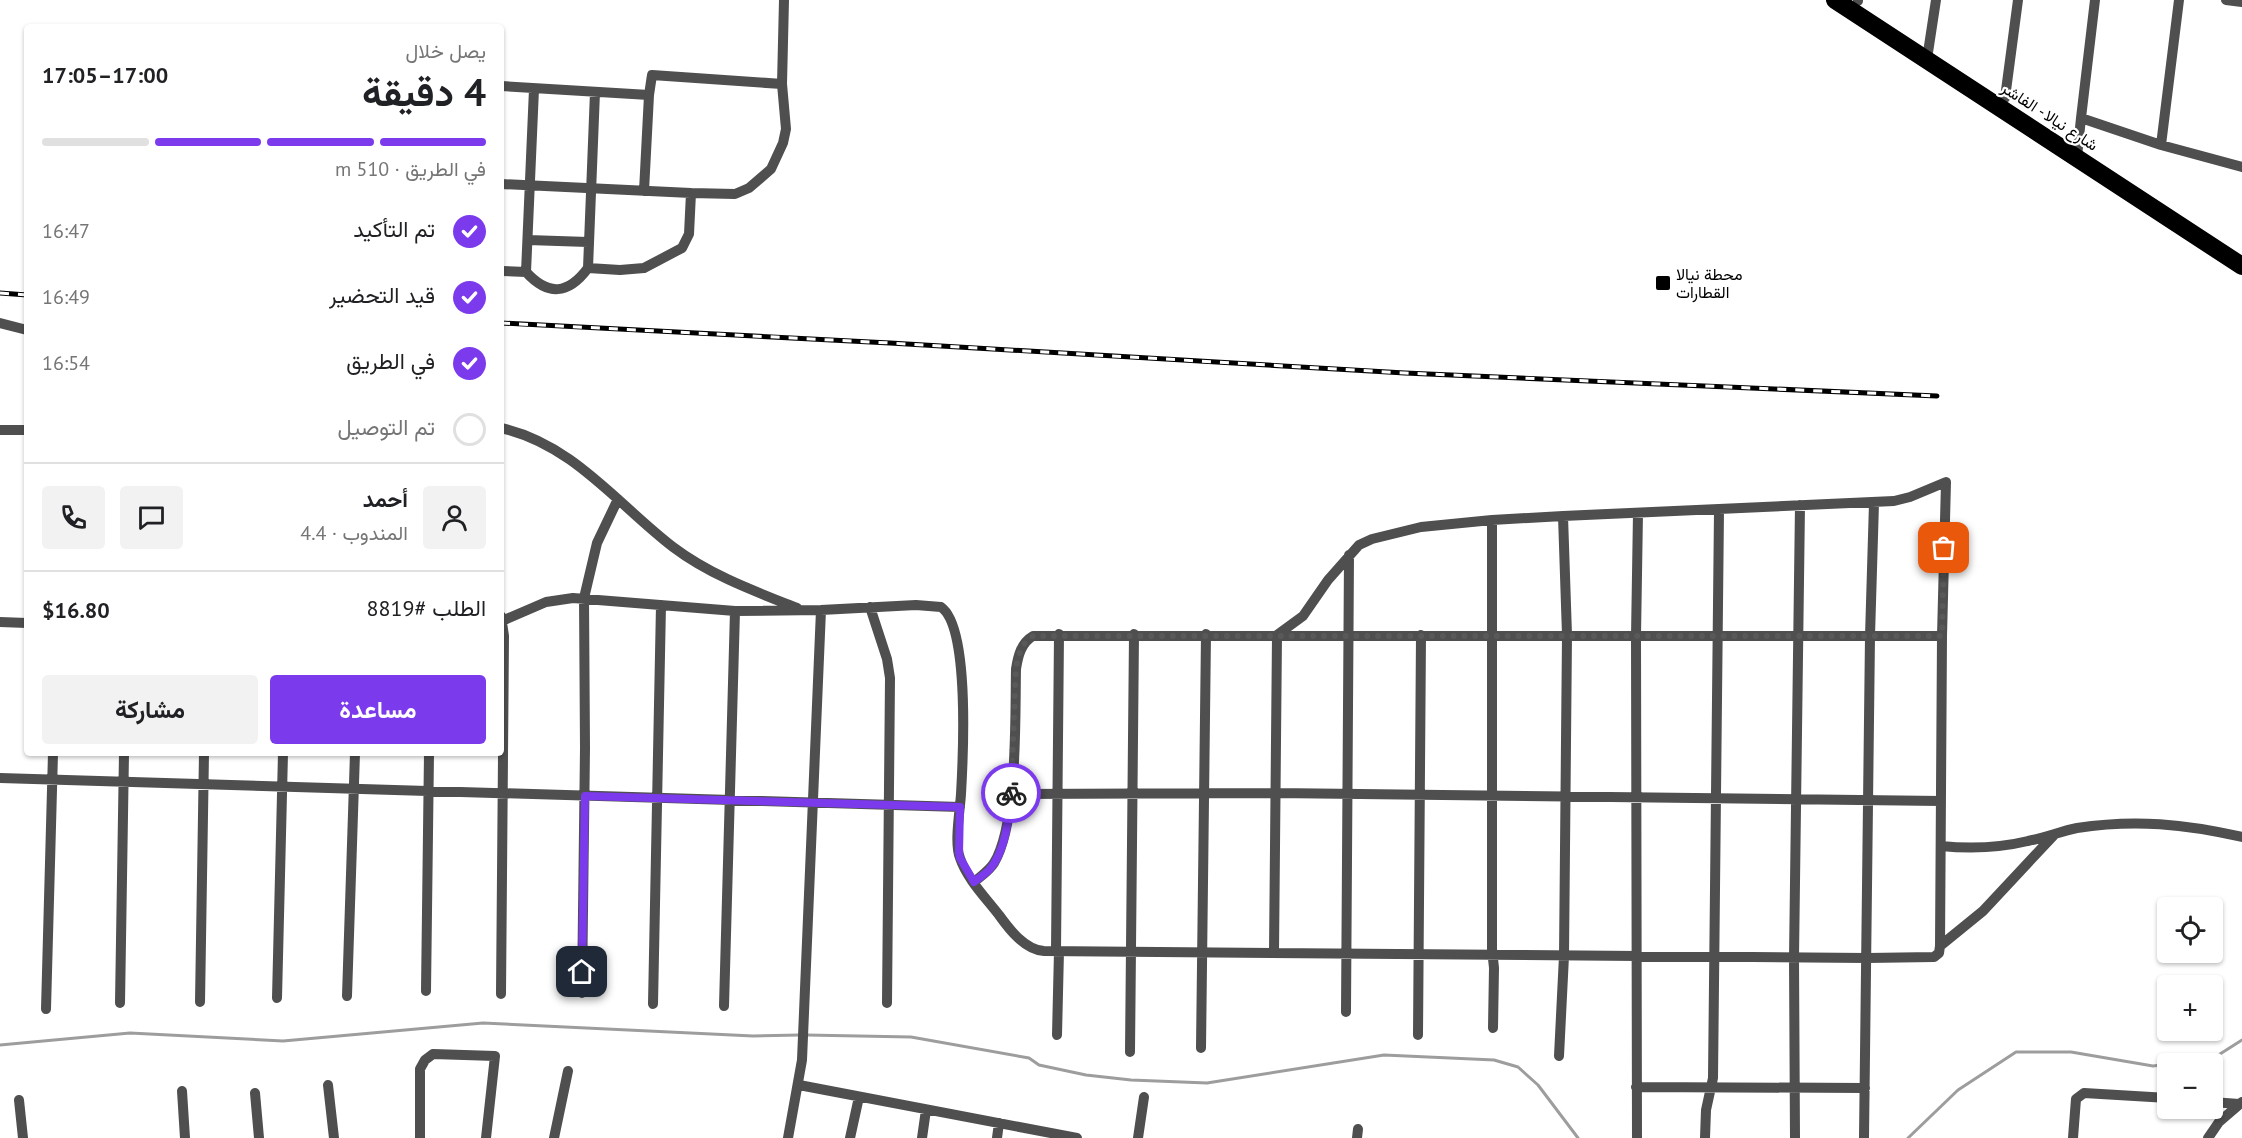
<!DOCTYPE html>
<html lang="ar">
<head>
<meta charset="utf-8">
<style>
  :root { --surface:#fff; --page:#f2f2f2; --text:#202124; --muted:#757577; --line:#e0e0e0; --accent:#7c3aed }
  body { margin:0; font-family:"PT Sans",Vazirmatn,sans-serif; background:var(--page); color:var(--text); direction:rtl; height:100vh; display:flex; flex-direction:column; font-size:22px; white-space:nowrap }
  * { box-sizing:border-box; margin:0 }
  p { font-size:20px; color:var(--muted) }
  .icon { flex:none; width:33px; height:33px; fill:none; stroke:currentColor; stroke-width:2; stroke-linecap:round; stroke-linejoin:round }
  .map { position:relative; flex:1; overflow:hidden; direction:ltr }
  .side { position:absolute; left:24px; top:24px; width:480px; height:732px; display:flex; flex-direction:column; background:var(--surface); border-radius:6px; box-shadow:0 2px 4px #0004; direction:rtl }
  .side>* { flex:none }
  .controls { position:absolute; left:2157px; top:897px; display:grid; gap:12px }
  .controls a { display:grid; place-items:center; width:66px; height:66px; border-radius:6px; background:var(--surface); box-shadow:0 2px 4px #0004; font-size:30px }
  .pin { position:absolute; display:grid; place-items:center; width:51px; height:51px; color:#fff; margin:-26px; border-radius:12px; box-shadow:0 3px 9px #0006 }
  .courier { position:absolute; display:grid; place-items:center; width:60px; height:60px; margin:-30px; border:4px solid #7c3aed; border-radius:50%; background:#fff; color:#222; box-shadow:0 2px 8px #0007 }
  .overview em { font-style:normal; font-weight:700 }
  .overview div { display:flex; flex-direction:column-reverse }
  .overview { display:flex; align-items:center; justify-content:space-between; height:102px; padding:0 18px }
  h1 { font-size:39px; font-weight:700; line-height:45px }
  .bar { display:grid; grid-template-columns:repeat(4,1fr); gap:9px 6px; align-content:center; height:72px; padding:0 18px }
  .bar i { height:8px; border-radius:4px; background:var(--line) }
  .bar .current { background:var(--accent) }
  .bar p { grid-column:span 4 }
  .line { display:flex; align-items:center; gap:15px; padding:0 18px; border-top:2px solid var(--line) }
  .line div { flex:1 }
  .round { display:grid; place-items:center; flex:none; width:63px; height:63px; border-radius:6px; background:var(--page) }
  ol { padding:0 18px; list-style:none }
  li { display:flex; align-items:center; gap:18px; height:66px }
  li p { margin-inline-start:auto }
  li .icon { padding:6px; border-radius:50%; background:var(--accent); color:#fff; stroke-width:4 }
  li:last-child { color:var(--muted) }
  li i { width:33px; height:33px; border:3px solid var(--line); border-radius:50% }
  .button { display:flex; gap:12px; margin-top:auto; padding:12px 18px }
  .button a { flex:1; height:69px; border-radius:6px; background:var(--accent); color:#fff; font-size:24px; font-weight:700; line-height:69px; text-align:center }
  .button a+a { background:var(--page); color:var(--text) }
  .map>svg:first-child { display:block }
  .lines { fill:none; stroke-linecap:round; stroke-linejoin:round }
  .stream { stroke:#9d9d9d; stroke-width:3 }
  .street { stroke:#4f4f4f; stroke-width:10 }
  .highway { stroke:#000; stroke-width:18 }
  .rail-casing { stroke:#000; stroke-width:5 }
  .rail { stroke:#fff; stroke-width:3; stroke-dasharray:9; stroke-linecap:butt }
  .done { stroke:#595959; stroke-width:6; stroke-dasharray:0 10.8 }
  .route { stroke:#7c3aed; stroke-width:8 }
  .poi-dot { fill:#000; stroke:#fff; stroke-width:2 }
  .labels { text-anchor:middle; stroke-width:4.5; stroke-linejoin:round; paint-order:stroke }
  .street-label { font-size:16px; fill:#000; stroke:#fff }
  .poi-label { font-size:16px; fill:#000; stroke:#fff; text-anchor:start }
</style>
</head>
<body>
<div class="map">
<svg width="2242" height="1138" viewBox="0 0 2242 1138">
  <rect width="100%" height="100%" fill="#fff"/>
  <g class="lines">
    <path class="stream" d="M806,1035L911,1037L1029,1058L1039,1065L1086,1075L1131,1080L1207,1083L1384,1055L1494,1060L1518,1067L1538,1085L1578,1138
      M0,1045L130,1033L283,1041L483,1023L753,1036L800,1035
      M2170,1064L2209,1061L2242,1040
      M1908,1138L1958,1090L2016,1052H2071L2153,1066L2168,1064"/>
    <path class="street" d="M2226,0L2242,2
      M1858,1V0
      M1927,59L1936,0
      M501,86L649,95
      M2005,98L2018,0
      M2081,118L2095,0
      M2161,145L2179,0
      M2077,157L2081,118L2161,145L2242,167
      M501,184L691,193L735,194L749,188L771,169L783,143L786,129L782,84L784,0
      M644,191L649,95L652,75L782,84
      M528,240L588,242
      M588,268L620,270L644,268L682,248L689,234L691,193
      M501,271L526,272C548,296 568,295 588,268L595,92
      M526,272L534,89
      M0,323L27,330
      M501,428C573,444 617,504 673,547C710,575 754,591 797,608
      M0,430H27
      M1492,520V949L1494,968L1493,1028
      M870,607L887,659L890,678L887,1003
      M501,616L504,636L501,994
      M502,621L546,602L573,598L735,611L821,610L916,605L941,607C970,627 963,759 961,794C960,811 954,843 960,858C967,879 986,898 999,915C1009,929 1025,950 1044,951L1867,958L1934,957L1939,953L1940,946L1942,636L1946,482L1910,497L1894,501L1563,516L1492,520L1421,527L1372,539L1359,545L1328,580L1303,616L1277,635L1274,953
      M0,622L27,623
      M0,778L960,807
      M1011,794L1276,793L1941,801
      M1941,846C1971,849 1999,848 2028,841C2045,838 2061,831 2077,828C2135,819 2185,824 2242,837
      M974,882C981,876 989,871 994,863C1018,823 1015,717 1016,669C1018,656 1021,643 1033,636H1942
      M1940,946L1983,911L2054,835
      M1056,951L1059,634
      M426,991L429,753
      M582,993L585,748L584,598L597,543L618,499
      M347,996L355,753
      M277,998L283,753
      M200,1002L204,753
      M120,1003L124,753
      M653,1004L661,605
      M724,1006L735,611
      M46,1009L53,753
      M1346,1012L1349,555
      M1057,1035L1059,951
      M1418,1035L1421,635
      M1201,1048L1206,634
      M1130,1052L1134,634
      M1559,1056L1564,956L1567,635L1563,516
      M328,1085L334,1138
      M799,1085L1077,1138
      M1636,1087L1865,1088
      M182,1091L185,1138
      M255,1093L259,1138
      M19,1100L23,1138
      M2212,1102L2239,1104
      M420,1138V1069L425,1060L433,1054L495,1056L486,1138
      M554,1138L568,1071
      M788,1138L802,1060L821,610
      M850,1138L859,1097
      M922,1138L926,1110
      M997,1138L999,1123
      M1138,1138L1144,1097
      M1357,1138L1358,1129
      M1637,1138L1636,636L1638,513
      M1705,1138L1706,1110L1713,1078L1719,510
      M1795,1138L1794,958L1800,505
      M1864,1138L1870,636L1874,503
      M2073,1138L2076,1099L2084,1093L2168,1098
      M2208,1138L2219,1122L2242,1102"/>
    <path class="highway" d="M1835,0L2242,266"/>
    <g class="rail-casing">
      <path id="rail" d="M0,293L27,295
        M501,323L890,343L1405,373L1937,396"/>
    </g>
    <use href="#rail" class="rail"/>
  </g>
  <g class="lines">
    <path class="done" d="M1011,793L1016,669C1018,656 1021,643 1033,636H1942L1944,548"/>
    <path class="route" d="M582,972L585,796L960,807L959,853L960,858L974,882C979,878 985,874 989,870C1006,852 1009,816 1011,793"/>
  </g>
  <rect class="poi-dot" x="1655" y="275" width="16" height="16" rx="3"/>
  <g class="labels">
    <g class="street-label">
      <text transform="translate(2050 116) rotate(33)" y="6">شارع نيالا - الفاشر</text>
    </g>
    <g class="poi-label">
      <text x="1676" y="280">محطة نيالا<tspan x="1676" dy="18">القطارات</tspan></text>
    </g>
  </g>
</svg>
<div class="controls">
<a><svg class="icon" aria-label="locate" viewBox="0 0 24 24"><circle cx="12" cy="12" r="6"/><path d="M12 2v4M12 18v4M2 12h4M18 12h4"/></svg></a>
<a>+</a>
<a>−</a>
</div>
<div class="pin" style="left:1944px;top:548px;background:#ea580c"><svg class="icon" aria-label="bag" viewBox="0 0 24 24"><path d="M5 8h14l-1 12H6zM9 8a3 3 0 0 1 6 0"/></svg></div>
<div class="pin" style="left:582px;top:972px;background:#1f2937"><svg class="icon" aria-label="home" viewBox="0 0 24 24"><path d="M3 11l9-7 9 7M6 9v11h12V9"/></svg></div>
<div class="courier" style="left:1011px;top:793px"><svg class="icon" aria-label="bike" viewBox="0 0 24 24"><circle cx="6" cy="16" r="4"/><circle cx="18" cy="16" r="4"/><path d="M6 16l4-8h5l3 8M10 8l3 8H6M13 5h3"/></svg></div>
<section class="side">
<div class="overview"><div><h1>4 دقيقة</h1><p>يصل خلال</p></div><em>17:00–17:05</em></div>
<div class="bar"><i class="current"></i><i class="current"></i><i class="current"></i><i></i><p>في الطريق · 510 m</p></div>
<ol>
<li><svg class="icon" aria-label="check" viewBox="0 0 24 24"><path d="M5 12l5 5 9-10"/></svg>تم التأكيد<p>16:47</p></li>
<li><svg class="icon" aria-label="check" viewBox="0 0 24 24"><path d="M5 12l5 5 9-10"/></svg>قيد التحضير<p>16:49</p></li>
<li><svg class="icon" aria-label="check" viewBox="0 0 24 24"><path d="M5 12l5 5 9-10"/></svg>في الطريق<p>16:54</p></li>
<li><i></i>تم التوصيل</li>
</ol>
<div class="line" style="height:108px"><a class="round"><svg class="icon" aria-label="person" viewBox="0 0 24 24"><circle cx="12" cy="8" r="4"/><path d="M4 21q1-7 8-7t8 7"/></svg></a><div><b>أحمد</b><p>المندوب · 4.4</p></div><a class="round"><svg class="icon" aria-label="chat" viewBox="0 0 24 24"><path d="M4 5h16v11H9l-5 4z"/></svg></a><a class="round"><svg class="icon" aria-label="phone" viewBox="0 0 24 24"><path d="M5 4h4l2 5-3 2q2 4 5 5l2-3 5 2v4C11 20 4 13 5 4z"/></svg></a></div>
<div class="line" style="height:78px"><div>الطلب #8819</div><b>$16.80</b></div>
<div class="button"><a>مساعدة</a><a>مشاركة</a></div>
</section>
</div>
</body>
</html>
